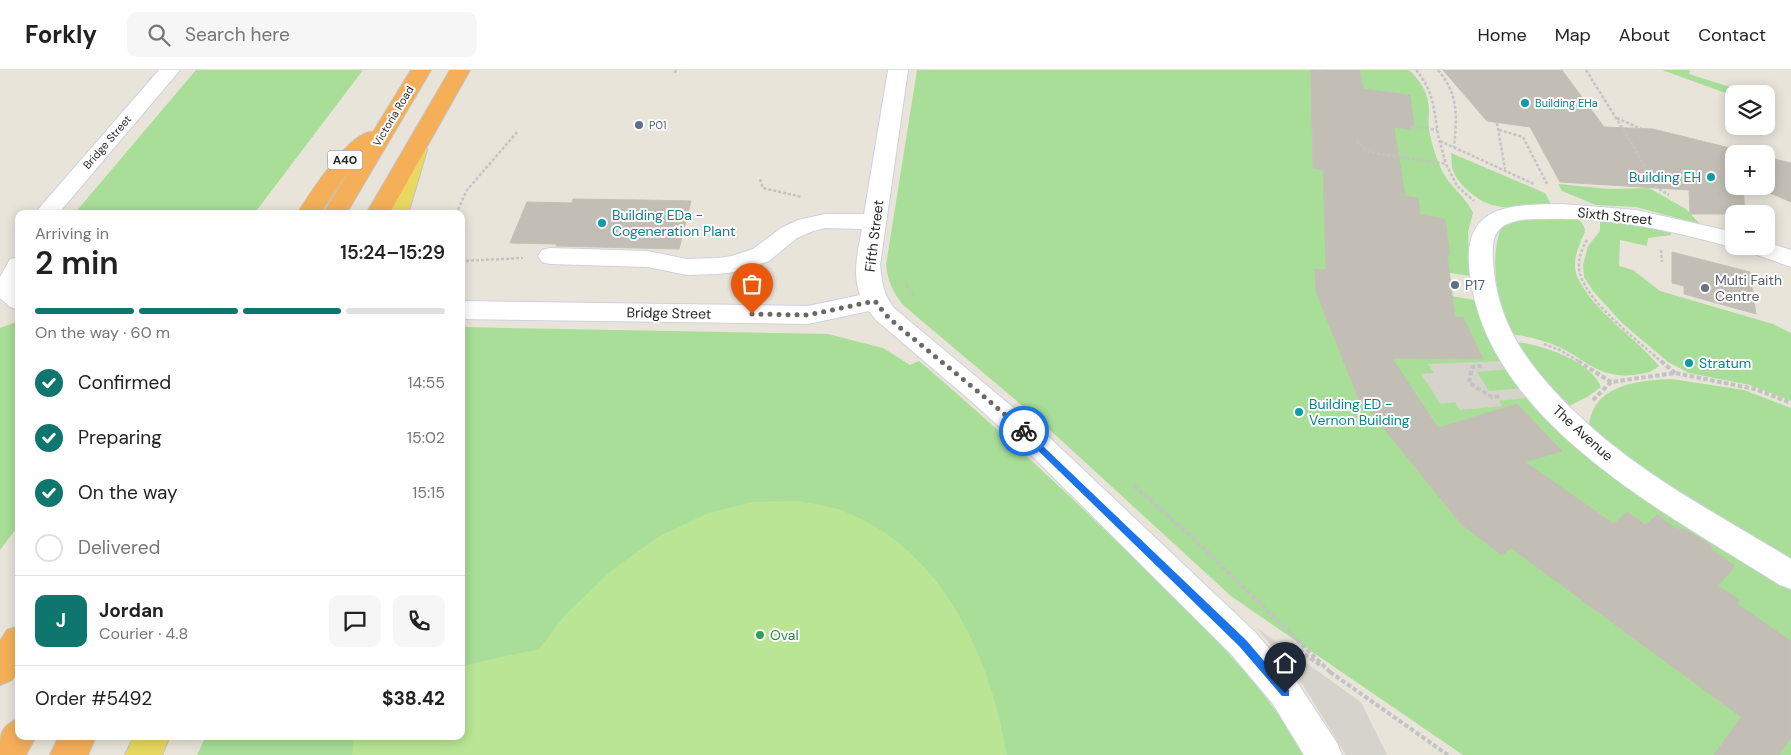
<!DOCTYPE html>
<html lang="en">
<head>
<meta charset="utf-8">
<style>
  :root { --surface:#fff; --page:#f6f6f6; --text:#222; --muted:#767676; --line:#e0e0e0; --accent:#0f766e }
  body { margin:0; font-family:"DM Sans",sans-serif; background:var(--page); color:var(--text); height:100vh; display:flex; flex-direction:column; font-size:19px; white-space:nowrap }
  * { box-sizing:border-box; margin:0 }
  p { font-size:16px; color:var(--muted) }
  .icon { flex:none; width:28px; height:28px; fill:none; stroke:currentColor; stroke-width:2; stroke-linecap:round; stroke-linejoin:round }
  .map { position:relative; flex:1; overflow:hidden }
  .sheet { position:absolute; left:15px; top:140px; width:450px; height:530px; display:flex; flex-direction:column; background:var(--surface); border-radius:10px; box-shadow:0 2px 12px #0003 }
  .sheet>* { flex:none }
  .buttons { position:absolute; left:1725px; top:15px; display:grid; gap:10px }
  .buttons a { display:grid; place-items:center; width:50px; height:50px; border-radius:10px; background:var(--surface); box-shadow:0 2px 12px #0003; font-size:25px }
  .pin { position:absolute; display:grid; place-items:center; width:42px; height:42px; color:#fff; margin:-51px -21px; border-radius:50% 50% 50% 0; rotate:-45deg; box-shadow:0 0 5px #0007 }
  .pin .icon { rotate:45deg }
  .courier { position:absolute; display:grid; place-items:center; width:50px; height:50px; margin:-25px; border:4px solid #1a73e8; border-radius:50%; background:#fff; color:#222; box-shadow:0 1px 6px #0007 }
  .summary em { font-style:normal; font-weight:600 }
  .summary div { display:flex; flex-direction:column-reverse }
  .summary { display:flex; align-items:center; justify-content:space-between; height:85px; padding:0 20px }
  h1 { font-size:32px; font-weight:600; line-height:38px }
  .bar { display:grid; grid-template-columns:repeat(4,1fr); gap:8px 5px; align-content:center; height:60px; padding:0 20px }
  .bar i { height:6px; border-radius:4px; background:var(--line) }
  .bar .current { background:var(--accent) }
  .bar p { grid-column:span 4 }
  .line { display:flex; align-items:center; gap:12px; padding:0 20px; border-top:1px solid var(--line) }
  .line div { flex:1 }
  .round { display:grid; place-items:center; flex:none; width:52px; height:52px; border-radius:10px; background:var(--page) }
  ol { padding:0 20px; list-style:none }
  li { display:flex; align-items:center; gap:15px; height:55px }
  li p { margin-inline-start:auto }
  li .icon { padding:5px; border-radius:50%; background:var(--accent); color:#fff; stroke-width:4 }
  li:last-child { color:var(--muted) }
  li i { width:28px; height:28px; border:2px solid var(--line); border-radius:50% }
  header { display:flex; align-items:center; gap:30px; box-sizing:border-box; height:70px; padding:0 25px; background:var(--surface); border-bottom:1px solid var(--line) }
  header strong { font-size:24px }
  nav { display:flex; gap:28px; margin-inline-start:auto; font-size:18px }
  .search { width:350px; height:45px; background:var(--page); display:flex; align-items:center; gap:12px; box-sizing:border-box; padding:0 18px; border-radius:10px; color:var(--muted); font-size:19px }
  .map>svg:first-child { display:block }
  .green { fill:#a8de98 }
  .pitch { fill:#b9e594 }
  .plaza { fill:#d6d3cc }
  .building { fill:#c2beb5; stroke:#c4c0b4 }
  .lines { fill:none; stroke-linecap:round; stroke-linejoin:round }
  .minor-casing { stroke:#cfd0e0; stroke-width:2 }
  .major-casing { stroke:#c3c3c3; stroke-width:2 }
  .highway-casing { stroke:#c3c3c3; stroke-width:2 }
  .path-far1 { stroke:#c3c3c3; stroke-width:2.5; stroke-dasharray:3 2; stroke-linecap:butt }
  .path { stroke:#c3c3c3; stroke-width:4; stroke-dasharray:4.5 2.5; stroke-linecap:butt }
  .minor { fill:#fff; fill-rule:evenodd }
  .major { fill:#e8d860; fill-rule:evenodd }
  .highway { fill:#f5af59; fill-rule:evenodd }
  .route { fill:#1a73e8 }
  .done { stroke:#6b6966; stroke-width:5; stroke-dasharray:0 9 }
  .culture-dot { fill:#0f9aa8; stroke:#fff; stroke-width:2 }
  .service-dot { fill:#5c6f8a; stroke:#fff; stroke-width:2 }
  .worship-dot { fill:#6b7280; stroke:#fff; stroke-width:2 }
  .leisure-dot { fill:#2e9e5b; stroke:#fff; stroke-width:2 }
  .labels { text-anchor:middle; stroke-width:4; stroke-linejoin:round; paint-order:stroke }
  .far-culture-label { font-size:11px; fill:#0d838f; stroke:#fff; text-anchor:start }
  .far-street-label { font-size:11px; fill:#272727; stroke:#fff }
  .far-service-label { font-size:11px; fill:#4e5e75; stroke:#fff; text-anchor:start }
  .shield { fill:#fff; stroke:#686868; stroke-width:1 }
  .shield-label { font-size:12px; font-weight:bold; fill:#272727 }
  .culture-label { font-size:14px; fill:#0d838f; stroke:#fff; text-anchor:start }
  .street-label { font-size:14px; fill:#272727; stroke:#fff }
  .worship-label { font-size:14px; fill:#5b616d; stroke:#fff; text-anchor:start }
  .service-label { font-size:14px; fill:#4e5e75; stroke:#fff; text-anchor:start }
  .leisure-label { font-size:14px; fill:#27864d; stroke:#fff; text-anchor:start }
</style>
</head>
<body>
<header>
<strong>Forkly</strong>
<div class="search"><svg class="icon" aria-label="search" viewBox="0 0 24 24"><circle cx="10" cy="10" r="6"/><path d="M15 15l6 6"/></svg>Search here</div>
<nav><a>Home</a><a>Map</a><a>About</a><a>Contact</a></nav>
</header>
<div class="map">
<svg width="1791" height="685" viewBox="0 0 1791 685">
  <rect width="100%" height="100%" fill="#e9e4da"/>
  <path class="green" d="M196,0H363L254,144H74Z
    M917,0H1409C1421,11 1429,24 1429,40C1429,46 1428,53 1429,59C1431,71 1435,85 1440,96C1447,115 1465,125 1473,143L1468,162L1470,206L1437,201L1440,224L1474,230L1493,275L1503,291L1791,515V685H1463L1232,527L1038,349L903,235C893,222 888,212 886,195Z
    M1662,0H1690L1689,4L1752,24H1734V26Z
    M1451,83L1545,123L1551,134C1533,135 1509,140 1492,135C1478,131 1460,116 1454,103C1451,97 1452,89 1451,83Z
    M1558,114L1610,119L1649,118L1686,139L1700,154L1636,137L1596,135L1562,121Z
    M1577,147C1580,151 1584,155 1585,160C1585,164 1582,167 1581,171C1576,182 1572,197 1578,208C1593,241 1636,268 1659,296C1651,303 1645,303 1634,305C1596,309 1585,287 1552,274C1539,269 1525,266 1511,264C1497,229 1489,194 1501,157C1522,146 1553,149 1577,147Z
    M1600,149L1671,159V165L1648,168L1647,176L1620,170L1619,196L1633,200L1660,221L1773,254L1791,263V331L1750,315L1689,303L1668,292L1622,253L1593,221L1584,207L1583,195L1588,176L1600,161Z
    M19,251V455L0,480V258Z
    M461,257L828,264L883,278L910,295L919,291C993,354 1063,419 1132,486C1196,548 1260,609 1306,685H197L206,666H461Z
    M1516,272C1541,274 1591,291 1601,317L1587,327L1567,337L1531,295Z
    M1671,309L1744,320L1791,338V491L1646,403L1589,357C1593,314 1637,311 1671,309Z"/>
  <path class="pitch" d="M798,431C812,434 829,435 843,441C943,479 990,586 1007,685H352L354,666H461V596L539,579L565,545L612,500L658,467L706,444L752,432Z"/>
  <path class="plaza" d="M1503,291L1509,299L1477,302L1489,321L1523,318L1531,327L1499,331L1502,336L1460,340L1455,332L1441,334L1421,304L1434,303L1428,294Z
    M1257,558L1361,632L1387,685H1346L1303,615Z"/>
  <path class="building" d="M1311,0H1360L1363,19L1410,25L1414,55H1410L1411,60L1394,57L1405,126L1418,128L1420,145L1445,149L1450,185H1447L1455,247H1463L1483,289L1392,288L1438,358L1517,334L1562,381L1525,392L1614,454L1627,442L1645,455L1657,445L1675,458L1688,461L1709,474L1713,481L1735,496L1718,516L1740,530L1737,534L1791,571V668L1779,685H1714L1741,647L1511,478L1502,485L1461,454L1369,340H1363L1316,222L1315,199L1326,200L1323,100L1313,98Z
    M1443,0H1562L1604,57L1653,59L1754,84H1734V116H1743L1745,144H1690L1689,120L1560,112L1530,57L1487,51Z
    M1766,87L1791,93V132L1754,116H1766Z
    M573,129L643,130L691,131L679,179L556,176L557,174L510,173L527,132L572,133Z
    M1672,182L1750,202L1756,244L1684,224V216L1672,213Z"/>
  <g class="lines">
    <g class="minor-casing">
      <path id="minor" d="M159,0H180L58,144H34Z
        M888,0H908L880,195C882,212 883,224 894,238L1052,370L1255,562L1297,612L1337,673L1342,685H1304L1273,634L1231,584L1032,386L971,331L876,250L869,241L808,254L461,249V231L808,236L860,225C852,204 858,181 862,159L825,158L813,161L797,168L769,191L734,202L718,204L687,205L648,197L550,194L542,192L538,186L542,180L550,178L648,181L687,189L718,188L732,186L753,179L781,158L798,150L825,144H864Z
        M1562,134L1636,140L1734,162V176H1739L1734,178C1673,161 1612,147 1548,149C1536,149 1520,148 1507,154C1493,160 1492,174 1493,189C1496,262 1539,309 1590,356C1650,410 1723,447 1791,489V519L1780,515C1665,442 1480,349 1469,195C1465,132 1515,135 1562,134Z
        M1766,172L1791,180V197L1746,181L1742,176H1766Z
        M19,187V240L10,237L0,228V207L10,189Z"/>
    </g>
    <g class="major-casing">
      <path id="major" d="M416,74L424,75L427,80L408,144H385L405,80L408,75Z
        M134,666H170L162,685H125Z"/>
    </g>
    <g class="highway-casing">
      <path id="highway" d="M411,0H431L346,144H323L353,94L320,144H297C309,125 350,60 373,62Z
        M450,0H470L389,144H366Z
        M19,556V600L12,610L0,615V571L7,560Z
        M19,648V666H36L26,685H0C0,664 0,657 19,648Z
        M59,666H96L88,685H50Z"/>
    </g>
    <path class="path-far1" d="M1320,0V3
      M1416,0C1432,19 1434,36 1437,59C1439,71 1443,82 1446,94
      M1438,0C1459,25 1457,46 1454,77
      M1586,0L1634,77L1656,117L1669,125
      M675,3L676,0
      M1617,48L1641,59
      M1497,53L1505,99
      M1411,56L1437,60
      M1499,60L1523,67L1547,114
      M1357,71L1368,82L1446,94L1457,116L1474,131
      M1440,71L1534,114
      M760,109L763,118L802,127
      M456,144L467,120L518,61
      M1587,170C1581,180 1577,192 1580,204C1588,233 1639,272 1662,292
      M1661,180L1662,192
      M461,191L523,188
      M906,215L914,226
      M1544,274L1560,280L1580,292"/>
    <path class="path" d="M1578,291L1611,312
      M1661,291L1675,303
      M1482,296L1472,297L1469,313L1492,327L1500,326
      M1593,330L1611,312L1675,303L1755,319L1791,333
      M1134,416L1192,467L1331,603
      M1299,580L1321,596
      M1330,602L1448,685"/>
    <use href="#minor" class="minor"/>
    <use href="#major" class="major"/>
    <use href="#highway" class="highway"/>
  </g>
  <path class="route" d="M1024,358L1246,570L1289,620V626H1282L1239,576L1021,364V359Z"/>
  <g class="lines">
    <path class="done" d="M752,244L808,245L875,231L885,244L898,256L981,324L1024,361"/>
  </g>
  <g class="culture-dot">
    <circle cx="1525" cy="33" r="5"/>
    <circle cx="1711" cy="107" r="5"/>
    <circle cx="602" cy="153" r="5"/>
    <circle cx="1689" cy="293" r="5"/>
    <circle cx="1299" cy="342" r="5"/>
  </g>
  <g class="service-dot">
    <circle cx="639" cy="55" r="5"/>
    <circle cx="1455" cy="215" r="5"/>
  </g>
  <circle class="worship-dot" cx="1705" cy="218" r="5"/>
  <circle class="leisure-dot" cx="760" cy="565" r="5"/>
  <g class="labels">
    <g class="far-culture-label">
      <text x="1535" y="37">Building EHa</text>
    </g>
    <g class="far-street-label">
      <text transform="translate(393 46) rotate(-59)" y="4">Victoria Road</text>
      <text transform="translate(107 72) rotate(-49)" y="4">Bridge Street</text>
    </g>
    <g class="far-service-label">
      <text x="649" y="59">P01</text>
    </g>
    <rect class="shield" x="327.5" y="80.5" width="35" height="19" rx="4"/>
    <g class="shield-label">
      <text x="345" y="94">A40</text>
    </g>
    <g class="culture-label">
      <text x="1701" y="112" text-anchor="end">Building EH</text>
      <text x="612" y="150">Building EDa -<tspan x="612" dy="16">Cogeneration Plant</tspan></text>
      <text x="1699" y="298">Stratum</text>
      <text x="1309" y="339">Building ED -<tspan x="1309" dy="16">Vernon Building</tspan></text>
    </g>
    <g class="street-label">
      <text transform="translate(1615 146) rotate(6)" y="5">Sixth Street</text>
      <text transform="translate(874 166) rotate(-83)" y="5">Fifth Street</text>
      <text transform="translate(669 243) rotate(1)" y="5">Bridge Street</text>
      <text transform="translate(1583 363) rotate(42)" y="5">The Avenue</text>
    </g>
    <g class="worship-label">
      <text x="1715" y="215">Multi Faith<tspan x="1715" dy="16">Centre</tspan></text>
    </g>
    <g class="service-label">
      <text x="1465" y="220">P17</text>
    </g>
    <g class="leisure-label">
      <text x="770" y="570">Oval</text>
    </g>
  </g>
</svg>
<div class="buttons">
<a><svg class="icon" aria-label="layers" viewBox="0 0 24 24"><path d="M12 4l9 5-9 5-9-5zM3 14l9 5 9-5"/></svg></a>
<a>+</a>
<a>−</a>
</div>
<div class="pin" style="left:752px;top:244px;background:#ea580c"><svg class="icon" aria-label="bag" viewBox="0 0 24 24"><path d="M5 8h14l-1 12H6zM9 8a3 3 0 0 1 6 0"/></svg></div>
<div class="pin" style="left:1285px;top:623px;background:#1f2937"><svg class="icon" aria-label="home" viewBox="0 0 24 24"><path d="M3 11l9-7 9 7M6 9v11h12V9"/></svg></div>
<div class="courier" style="left:1024px;top:361px"><svg class="icon" aria-label="bike" viewBox="0 0 24 24"><circle cx="6" cy="16" r="4"/><circle cx="18" cy="16" r="4"/><path d="M6 16l4-8h5l3 8M10 8l3 8H6M13 5h3"/></svg></div>
<section class="sheet">
<div class="summary"><div><h1>2 min</h1><p>Arriving in</p></div><em>15:24–15:29</em></div>
<div class="bar"><i class="current"></i><i class="current"></i><i class="current"></i><i></i><p>On the way · 60 m</p></div>
<ol>
<li><svg class="icon" aria-label="check" viewBox="0 0 24 24"><path d="M5 12l5 5 9-10"/></svg>Confirmed<p>14:55</p></li>
<li><svg class="icon" aria-label="check" viewBox="0 0 24 24"><path d="M5 12l5 5 9-10"/></svg>Preparing<p>15:02</p></li>
<li><svg class="icon" aria-label="check" viewBox="0 0 24 24"><path d="M5 12l5 5 9-10"/></svg>On the way<p>15:15</p></li>
<li><i></i>Delivered</li>
</ol>
<div class="line" style="height:90px"><b class="round" style="background:var(--accent);color:#fff">J</b><div><b>Jordan</b><p>Courier · 4.8</p></div><a class="round"><svg class="icon" aria-label="chat" viewBox="0 0 24 24"><path d="M4 5h16v11H9l-5 4z"/></svg></a><a class="round"><svg class="icon" aria-label="phone" viewBox="0 0 24 24"><path d="M5 4h4l2 5-3 2q2 4 5 5l2-3 5 2v4C11 20 4 13 5 4z"/></svg></a></div>
<div class="line" style="height:65px"><div>Order #5492</div><b>$38.42</b></div>
</section>
</div>
</body>
</html>
